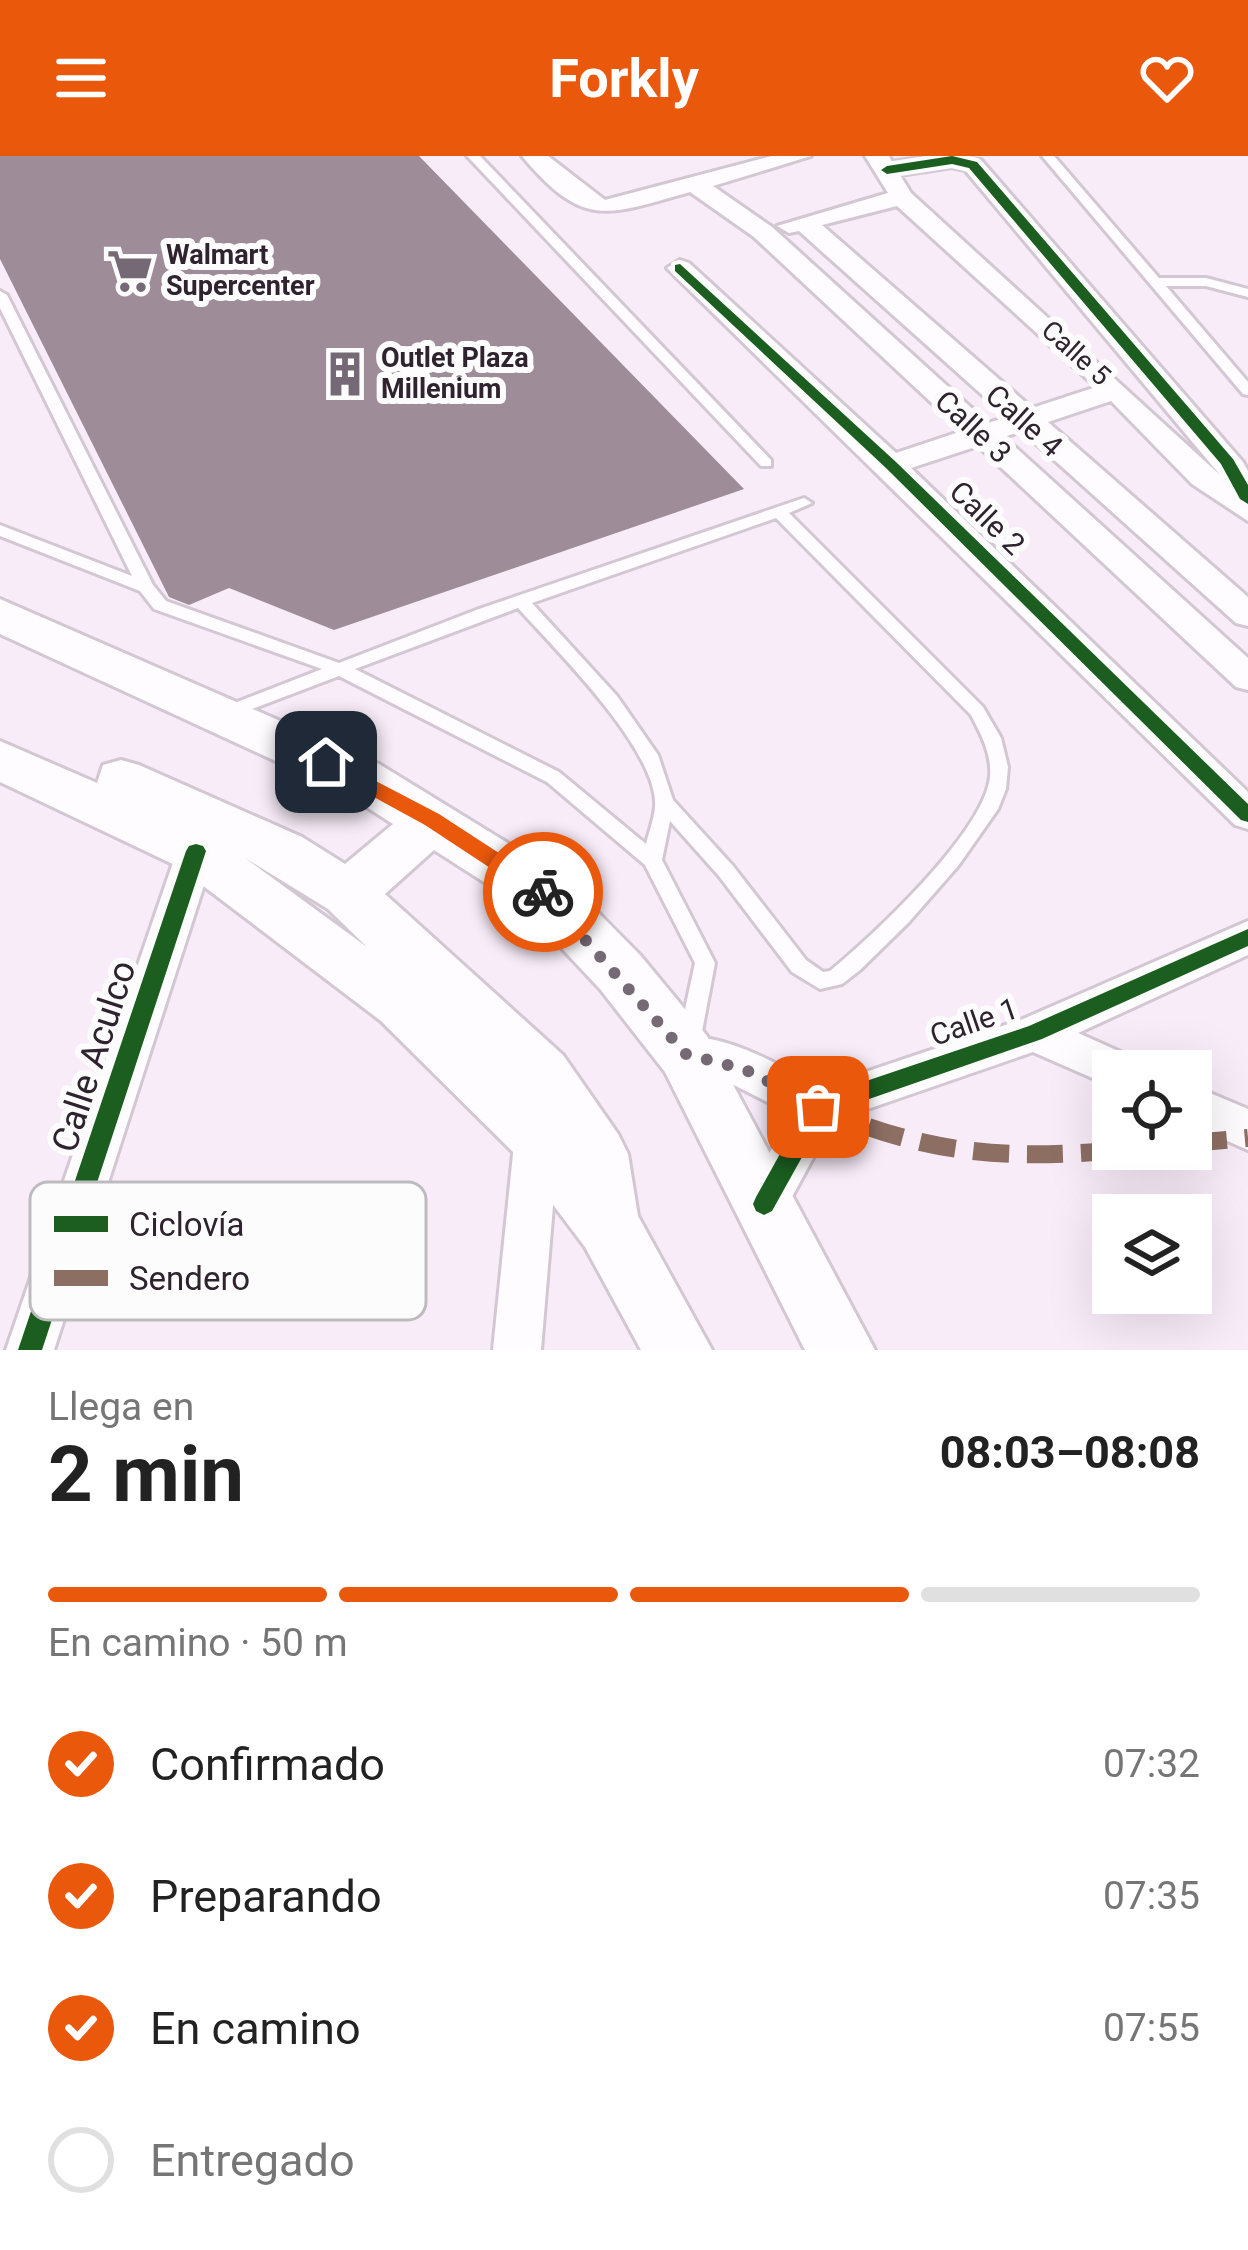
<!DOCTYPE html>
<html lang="es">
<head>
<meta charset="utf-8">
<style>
  :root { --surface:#fff; --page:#f6f6f6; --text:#222; --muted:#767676; --line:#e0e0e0; --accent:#ea580c }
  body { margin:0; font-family:Roboto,sans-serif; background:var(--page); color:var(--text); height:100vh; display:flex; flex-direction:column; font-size:45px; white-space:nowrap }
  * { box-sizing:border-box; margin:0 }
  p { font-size:39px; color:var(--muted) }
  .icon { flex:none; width:66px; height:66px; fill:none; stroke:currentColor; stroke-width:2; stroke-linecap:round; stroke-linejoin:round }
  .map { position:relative; height:1194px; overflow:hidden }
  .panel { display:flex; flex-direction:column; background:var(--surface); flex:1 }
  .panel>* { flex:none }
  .tools { position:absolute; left:1092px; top:894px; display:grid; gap:24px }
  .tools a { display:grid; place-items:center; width:120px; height:120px; border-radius:0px; background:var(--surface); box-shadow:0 12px 48px #0002; font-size:60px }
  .pin { position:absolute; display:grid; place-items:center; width:102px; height:102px; color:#fff; margin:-51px; border-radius:24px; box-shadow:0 6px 18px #0006 }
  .courier { position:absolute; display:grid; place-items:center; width:120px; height:120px; margin:-60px; border:9px solid #ea580c; border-radius:50%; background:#fff; color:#222; box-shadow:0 3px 15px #0007 }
  .headline em { font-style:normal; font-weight:700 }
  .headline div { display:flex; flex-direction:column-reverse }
  .headline { display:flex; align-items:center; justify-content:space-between; height:204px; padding:0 48px }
  h1 { font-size:78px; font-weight:700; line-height:90px }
  .bar { display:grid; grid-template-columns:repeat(4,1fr); gap:18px 12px; align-content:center; height:144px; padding:0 48px }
  .bar i { height:15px; border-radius:9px; background:var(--line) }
  .bar .on { background:var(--accent) }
  .bar p { grid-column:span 4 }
  ol { padding:0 48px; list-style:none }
  li { display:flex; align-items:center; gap:36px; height:132px }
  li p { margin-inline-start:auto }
  li .icon { padding:12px; border-radius:50%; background:var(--accent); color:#fff; stroke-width:4 }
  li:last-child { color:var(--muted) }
  li i { width:66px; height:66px; border:6px solid var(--line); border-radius:50% }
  header { display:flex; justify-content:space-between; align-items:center; height:156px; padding:0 48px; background:var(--accent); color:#fff; font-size:54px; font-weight:700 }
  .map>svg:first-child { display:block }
  .building { fill:#9e8d99 }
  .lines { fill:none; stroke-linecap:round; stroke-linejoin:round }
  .lane-casing { stroke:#d2c7d2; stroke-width:6 }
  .street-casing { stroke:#d2c7d2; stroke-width:6 }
  .secondary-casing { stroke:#d2c7d2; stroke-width:6 }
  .lane { fill:#fefcfe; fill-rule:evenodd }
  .street { fill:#fefcfe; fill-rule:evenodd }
  .secondary { fill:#fefcfe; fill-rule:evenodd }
  .quiet { stroke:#8d6e63; stroke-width:18; stroke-dasharray:36 18; stroke-linecap:butt }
  .cycleway-casing { stroke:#fcfcfc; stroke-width:8 }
  .cycleway { fill:#1b5e20; fill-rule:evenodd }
  .route { fill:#ea580c }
  .done { stroke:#756975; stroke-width:12; stroke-dasharray:0 21.6 }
  .labels { text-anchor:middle; stroke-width:12; stroke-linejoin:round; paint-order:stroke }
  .far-poi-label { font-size:27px; font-weight:bold; fill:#2e232e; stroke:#fcfcfc; text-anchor:start }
  .far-street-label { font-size:27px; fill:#2e232e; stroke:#fcfcfc }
  .street-label { font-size:30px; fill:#2e232e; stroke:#fcfcfc }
  .near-street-label { font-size:36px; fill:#2e232e; stroke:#fcfcfc }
  .key { fill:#fcfcfc; stroke:#bebbbe; stroke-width:3 }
  .key-label { font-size:33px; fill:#2e232e }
</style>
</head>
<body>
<header><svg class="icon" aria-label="menu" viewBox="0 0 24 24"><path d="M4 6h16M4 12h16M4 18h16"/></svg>Forkly<svg class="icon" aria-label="heart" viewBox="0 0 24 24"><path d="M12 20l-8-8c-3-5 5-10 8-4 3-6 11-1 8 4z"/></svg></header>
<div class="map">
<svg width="1248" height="1194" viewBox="0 0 1248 1194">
  <rect width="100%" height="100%" fill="#f8ecf8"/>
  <path class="building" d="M0,0H419L744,333L334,474L229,432L189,449L169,441L0,103Z"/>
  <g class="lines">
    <g class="lane-casing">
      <path id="lane" d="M467,0H480L771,304V310H761Z
        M1042,0H1054L1159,122H1206L1248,133V141L1206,130H1166L1248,226V239L1243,238Z
        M0,135L7,139L153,429L166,445L339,507L479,453L804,342L812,347L789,357L983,551L1001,582L1008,611L1006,633L998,653L958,710L908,767L860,814L842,828L820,833L792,816L719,720L670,665L662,704L715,807L700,886L696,892L689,895L682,892L678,886L695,807L645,709L547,626L339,520L231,561H219L216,557L219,553L322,513L154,453L140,435L0,380V369L132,420L0,152ZM776,362L971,559C981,578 992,598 990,621C984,676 873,780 830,815L823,816L806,804L733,710L673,644L658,599L617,540L532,447ZM518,452C555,493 659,595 655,651C654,663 649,676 646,688L559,616L355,513Z"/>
    </g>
    <g class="street-casing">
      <path id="street" d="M522,0H548L605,44L772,0H811L713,30L772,71L988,267L1007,261L799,75L789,77L777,70L888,37L865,0H889L892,6L932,0L981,4L1243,306L1248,315V365L1192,328L1111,245L1048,266L1248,441V470L1236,467L1022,275L1004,281L1248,502V534L1236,531L978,290L911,312L1248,636V673L1235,669L667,112L680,104L689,107L896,297L962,275L754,81L690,36C607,59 584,74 522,0ZM952,11L965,14L1220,319L911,37L900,19ZM897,50L1096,231L1032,252L822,69Z
        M196,680L209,685L215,695L54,1194H6L177,695L183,685Z
        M1248,765V799L1078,877L1134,902L1140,915H1113V931L1033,896L833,965L780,1063L764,1069L748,1063L741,1048L791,958L736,930L671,911L665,898L671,885C716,869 781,911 821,931L1023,863Z
        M1191,929L1248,953V994L1191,969Z
        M537,958L553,964L559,978L541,1194H493L515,978L521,964Z"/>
    </g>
    <g class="secondary-casing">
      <path id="secondary" d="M0,443L379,608L563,721L640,799L707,880L875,1194H805L665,916L600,833L523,751L434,694L385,738L563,899L618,978L628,998L638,1060L712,1194H641L585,1091L515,998L381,865L177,710L0,626V585L97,627L103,609L121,604L139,609L302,681L345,708L393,668L343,636L0,478ZM245,702L328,753L367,791Z"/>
    </g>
    <use href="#lane" class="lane"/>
    <use href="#street" class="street"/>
    <use href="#secondary" class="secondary"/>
    <path class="quiet" d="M818,951C931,1001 1012,1004 1133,993
      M1191,987L1248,982"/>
    <g class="cycleway-casing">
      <path id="cycleway" d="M952,0L977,6L1233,303L1248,329V348L1240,343L1221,308L969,12L952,8L887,18L881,14L887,10Z
        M680,108L896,306L1248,648V666L1241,664L886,312L675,115V109Z
        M196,688L203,690L206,695L42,1194H18L186,695L189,690Z
        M1248,773V790L1042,883L826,958L772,1055L764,1059L756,1055L753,1048L756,1041L810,944L1029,870Z"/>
    </g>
    <use href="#cycleway" class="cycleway"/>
  </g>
  <path class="route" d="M326,599L439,658L551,731V742H536L425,669L319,611L316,606Z"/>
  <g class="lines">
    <path class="done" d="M543,736L686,898L746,914L818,951"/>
  </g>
  <defs>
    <g id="supermarket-bare" transform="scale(3.6)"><path d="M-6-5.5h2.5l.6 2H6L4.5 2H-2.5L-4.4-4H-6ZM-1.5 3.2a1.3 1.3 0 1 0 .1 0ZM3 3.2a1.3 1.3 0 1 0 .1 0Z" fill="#756975" stroke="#fcfcfc" stroke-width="2.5" paint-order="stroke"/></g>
    <g id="building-bare" transform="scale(3.6)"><path d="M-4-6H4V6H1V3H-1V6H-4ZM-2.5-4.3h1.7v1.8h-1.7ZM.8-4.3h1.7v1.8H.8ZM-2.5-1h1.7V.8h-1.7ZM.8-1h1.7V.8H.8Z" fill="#756975" stroke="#fcfcfc" stroke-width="2.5" paint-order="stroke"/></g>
  </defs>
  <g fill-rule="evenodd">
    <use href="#supermarket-bare" x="130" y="115"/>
    <use href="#building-bare" x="345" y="218"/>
  </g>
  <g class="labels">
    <g class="far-poi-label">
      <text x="166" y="108">Walmart<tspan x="166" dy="31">Supercenter</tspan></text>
      <text x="381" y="211">Outlet Plaza<tspan x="381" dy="31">Millenium</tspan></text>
    </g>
    <g class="far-street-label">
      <text transform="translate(1076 197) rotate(42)" y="9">Calle 5</text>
    </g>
    <g class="street-label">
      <text transform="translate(1024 265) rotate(42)" y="10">Calle 4</text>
      <text transform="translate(973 271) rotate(43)" y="10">Calle 3</text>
      <text transform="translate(987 362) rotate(44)" y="10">Calle 2</text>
      <text transform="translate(974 866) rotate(-19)" y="10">Calle 1</text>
    </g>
    <g class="near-street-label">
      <text transform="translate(93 900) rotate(-72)" y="13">Calle Aculco</text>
    </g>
  </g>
  <rect x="30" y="1026" width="396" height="138" rx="18" class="key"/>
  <rect x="54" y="1060" width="54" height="16" fill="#1b5e20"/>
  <rect x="54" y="1114" width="54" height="16" fill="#8d6e63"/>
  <g class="key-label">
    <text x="129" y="1080">Ciclovía</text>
    <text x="129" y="1134">Sendero</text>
  </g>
</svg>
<div class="tools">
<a><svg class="icon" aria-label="locate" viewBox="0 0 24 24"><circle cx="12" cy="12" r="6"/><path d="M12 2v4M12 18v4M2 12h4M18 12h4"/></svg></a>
<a><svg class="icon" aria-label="layers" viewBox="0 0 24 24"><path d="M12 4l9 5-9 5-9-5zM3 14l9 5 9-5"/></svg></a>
</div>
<div class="pin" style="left:818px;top:951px;background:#ea580c"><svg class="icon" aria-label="bag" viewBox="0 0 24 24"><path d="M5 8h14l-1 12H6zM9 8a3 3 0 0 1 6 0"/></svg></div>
<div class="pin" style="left:326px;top:606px;background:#1f2937"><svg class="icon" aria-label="home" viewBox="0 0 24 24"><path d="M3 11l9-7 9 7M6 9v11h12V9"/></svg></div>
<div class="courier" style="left:543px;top:736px"><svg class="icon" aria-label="bike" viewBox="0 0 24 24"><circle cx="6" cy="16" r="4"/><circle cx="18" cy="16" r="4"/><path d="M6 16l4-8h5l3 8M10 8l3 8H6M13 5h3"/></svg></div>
</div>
<section class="panel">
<div class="headline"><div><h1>2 min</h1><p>Llega en</p></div><em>08:03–08:08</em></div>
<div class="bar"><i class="on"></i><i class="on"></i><i class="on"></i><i></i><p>En camino · 50 m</p></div>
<ol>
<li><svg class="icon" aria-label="check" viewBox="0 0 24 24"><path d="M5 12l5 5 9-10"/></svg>Confirmado<p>07:32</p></li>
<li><svg class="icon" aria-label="check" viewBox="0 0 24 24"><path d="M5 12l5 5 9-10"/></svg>Preparando<p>07:35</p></li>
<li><svg class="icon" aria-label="check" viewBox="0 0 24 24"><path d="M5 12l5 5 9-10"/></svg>En camino<p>07:55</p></li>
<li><i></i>Entregado</li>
</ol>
</section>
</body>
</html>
